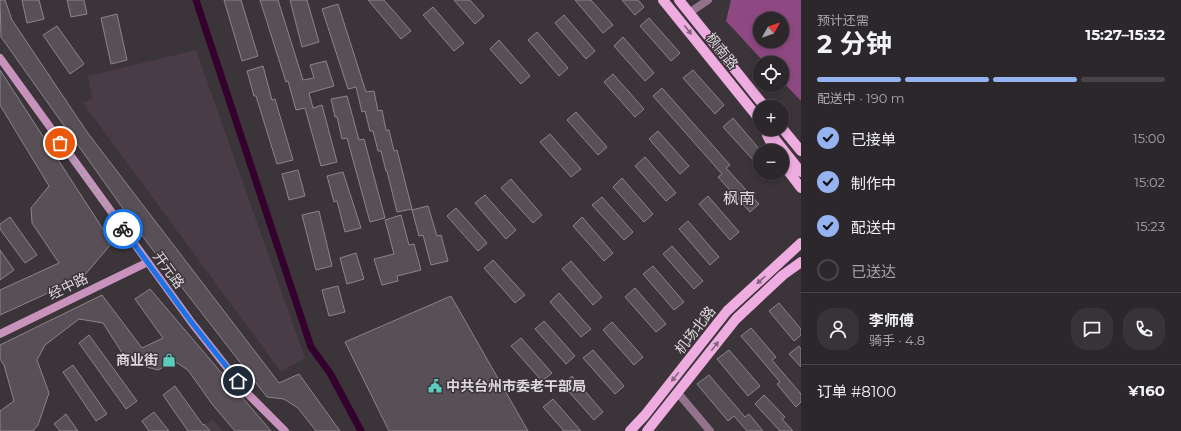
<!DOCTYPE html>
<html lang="zh">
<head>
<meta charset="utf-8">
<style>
  :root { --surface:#2c272b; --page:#383337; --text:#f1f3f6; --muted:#a6a5a9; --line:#484447; --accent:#95b2f1 }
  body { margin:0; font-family:Montserrat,"Noto Sans SC",sans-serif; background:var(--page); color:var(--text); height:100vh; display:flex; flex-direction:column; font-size:15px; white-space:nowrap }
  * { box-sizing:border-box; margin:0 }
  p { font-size:13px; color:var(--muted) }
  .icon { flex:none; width:22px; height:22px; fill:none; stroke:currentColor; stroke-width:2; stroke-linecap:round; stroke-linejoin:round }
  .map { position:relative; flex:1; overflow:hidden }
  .drawer { display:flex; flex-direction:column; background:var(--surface); width:380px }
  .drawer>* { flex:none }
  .needle { width:26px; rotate:50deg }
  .fabs { position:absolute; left:753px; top:12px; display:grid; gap:8px }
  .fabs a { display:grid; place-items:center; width:36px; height:36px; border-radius:50%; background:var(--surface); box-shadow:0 2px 6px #0003,0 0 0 1px var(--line); font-size:20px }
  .pin { position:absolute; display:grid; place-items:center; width:34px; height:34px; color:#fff; margin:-17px; border:2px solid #fff; border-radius:50%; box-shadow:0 1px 4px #0007 }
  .courier { position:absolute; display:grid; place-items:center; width:40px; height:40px; margin:-20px; border:3px solid #1a73e8; border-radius:50%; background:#fff; color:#222; box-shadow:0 1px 5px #0007 }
  .summary em { font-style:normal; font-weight:700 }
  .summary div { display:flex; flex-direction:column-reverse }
  .summary { display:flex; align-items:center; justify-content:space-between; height:68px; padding:0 16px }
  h1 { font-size:26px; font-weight:700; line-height:30px }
  .bar { display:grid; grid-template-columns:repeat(4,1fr); gap:6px 4px; align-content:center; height:48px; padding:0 16px }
  .bar i { height:5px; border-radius:3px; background:var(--line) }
  .bar .on { background:var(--accent) }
  .bar p { grid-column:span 4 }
  .line { display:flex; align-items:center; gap:10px; padding:0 16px; border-top:1px solid var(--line) }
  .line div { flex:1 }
  .round { display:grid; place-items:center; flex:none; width:42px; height:42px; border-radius:16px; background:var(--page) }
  ol { padding:0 16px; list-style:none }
  li { display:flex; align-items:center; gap:12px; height:44px }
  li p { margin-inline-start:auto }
  li .icon { padding:4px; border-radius:50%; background:var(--accent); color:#111; stroke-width:4 }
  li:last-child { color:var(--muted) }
  li i { width:22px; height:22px; border:2px solid var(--line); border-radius:50% }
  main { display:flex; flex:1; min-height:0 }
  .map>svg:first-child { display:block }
  .built { fill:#493c46 }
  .forest { fill:#8e4882; fill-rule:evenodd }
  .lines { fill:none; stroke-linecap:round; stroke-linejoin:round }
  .canal { stroke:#34012e; stroke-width:7 }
  .building { fill:#585056; stroke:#8c848b }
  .minor { stroke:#93728c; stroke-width:8 }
  .tertiary { stroke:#93728c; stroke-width:8 }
  .secondary { stroke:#c793bc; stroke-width:8 }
  .primary { stroke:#eeace1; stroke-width:10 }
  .oneway { fill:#83647c }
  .done { stroke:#a49fa2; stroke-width:4; stroke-dasharray:0 7.2 }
  .route { stroke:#1a73e8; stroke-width:5 }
  .labels { text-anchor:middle; stroke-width:3; stroke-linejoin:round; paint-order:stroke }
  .street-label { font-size:14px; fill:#dcd8db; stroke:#3b3439 }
  .poi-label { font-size:14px; font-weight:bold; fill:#dcd8db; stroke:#3b3439; text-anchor:end }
  .quarter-label { font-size:16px; fill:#dcd8db; stroke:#3b3439 }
</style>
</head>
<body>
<main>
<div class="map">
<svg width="801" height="431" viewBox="0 0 801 431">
  <rect width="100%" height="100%" fill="#3b3439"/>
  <path class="built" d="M196,50L305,358L281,372L83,103L92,98L88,76Z
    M213,419L222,431H197Z"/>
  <path class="forest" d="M731,0H801V101L782,81V63H765L726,21ZM760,19H782V41H760Z"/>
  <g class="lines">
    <path class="canal" d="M196,0L311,347L330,373L361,431"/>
  </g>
  <path class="building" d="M0,0H5L12,20L87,132L279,383L299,374L340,431H316L298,408L284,399L267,397L149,245L1,37Z
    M22,0H39L44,19L27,23Z
    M67,0H84L87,14L71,17Z
    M224,0H241L258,56L242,61Z
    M260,0H278L303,80L314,78L310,65L326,61L334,86L309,93L313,108L322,105L337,162L321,166L305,108L296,110L288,81L286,82Z
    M290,0H307L319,42L302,47Z
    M368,0H384L411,31L401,39Z
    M454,0H470L484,16L475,24Z
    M575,0H591L613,25L603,33Z
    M622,0H638L644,7L635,15Z
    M338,4L366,92L374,91L378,111L382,110L386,130H389L394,151L397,150L412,209L397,212L387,171H386L381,151H378L373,131H370L365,111L362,112L356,87L348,89L322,9Z
    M433,7L464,43L454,51L423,15Z
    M117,14L127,60L111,64L101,18Z
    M564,15L595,51L586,59L555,23Z
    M649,18L680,53L671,61L640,26Z
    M57,26L84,64L70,74L43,35Z
    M537,32L568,68L559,76L528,40Z
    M623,37L654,73L645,81L614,46Z
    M499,40L530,76L521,84L490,49Z
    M263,66L272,100L275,99L293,160L277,164L256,96H254L247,71Z
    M0,70L112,243L83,277L0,315V290L59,263L32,223L31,208L49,186L0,105Z
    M693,70L724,105L715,114L683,78Z
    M613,74L644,109L635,117L604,82Z
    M662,88L730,165L726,168L759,204L750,212L718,177L722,174L653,96Z
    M347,96L359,140L364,139L385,218L370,222L347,138L342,139L337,117H335L331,99Z
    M576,112L607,147L598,155L567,120Z
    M733,118L760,150V157L755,162L723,127Z
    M658,131L689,166L680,174L649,139Z
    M550,134L581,169L571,177L540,142Z
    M645,157L676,193L666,201L635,166Z
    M298,170L305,196L289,200L282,174Z
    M343,172L361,228L345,232L337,201L334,202L327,176Z
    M622,178L653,214L644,222L613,187Z
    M511,179L542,215L533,223L501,188Z
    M485,195L516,230L506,239L475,203Z
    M708,196L739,232L730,240L699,204Z
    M602,197L633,232L624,240L592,205Z
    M428,206L437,236L441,235L448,261L431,265L423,235L419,236L412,210Z
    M456,208L487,243L478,251L447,216Z
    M319,211L332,266L316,270L302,215Z
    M401,215L409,245L414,244L421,270L397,276L398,281L382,285L374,259L394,254L385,220Z
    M10,217L37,255L25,263L0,229V224Z
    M582,217L613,253L604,261L573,226Z
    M688,221L719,257L710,265L679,229Z
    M672,246L703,281L694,289L663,254Z
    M0,250L14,270L0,280Z
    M356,253L364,279L347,284L340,258Z
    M493,260L525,295L515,303L484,268Z
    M571,261L602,297L593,305L562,269Z
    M653,266L684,302L674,310L643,274Z
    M338,286L345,312L329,316L322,290Z
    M635,288L666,324L656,332L625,297Z
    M150,289L271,431H235L212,404L188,370L174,361L158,370L128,362L103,323L79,319L45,345L37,360L49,393L38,425L33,431H0V411L14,401L4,365L0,359V345L102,295L142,348L163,338L135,299Z
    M559,293L591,329L581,337L550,302Z
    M451,296L528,431H389L345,342Z
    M779,303L801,329V335L794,341L769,311Z
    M544,321L575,356L566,364L535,329Z
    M612,322L643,357L634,365L603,330Z
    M751,328L776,357L772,360L801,394V402L796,407L777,384L780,382L741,336Z
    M89,335L137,401L126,409L79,343Z
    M521,338L552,373L542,381L511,346Z
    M799,346L801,349V367L789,354Z
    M593,350L624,386L615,394L583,358Z
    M729,350L760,386L748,396L717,359Z
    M73,365L107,414L96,421L63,372Z
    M709,375L745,417L749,414L763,431H747L734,416L728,421L697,384Z
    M572,376L603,412L594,420L563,385Z
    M175,386L203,425L204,424L210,431H188L163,395Z
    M764,395L785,417L782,419L793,431H780L755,404Z
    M553,399L581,431H564L543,407Z
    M154,412L169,431H149L142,421Z
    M66,414L78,431H60L54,424Z"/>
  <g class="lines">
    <path class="minor" d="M678,393L710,431"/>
    <path class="tertiary" d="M689,13L708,0"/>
    <path class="secondary" d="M0,58L192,323L247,393L285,431
      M0,334L148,262"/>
    <path class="primary" d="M663,0L760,120
      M679,0L765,107
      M782,128L801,151
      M767,129L801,172
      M767,135L775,151
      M782,163L801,188
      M630,431L645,415L727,311L801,243
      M647,431L736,319L783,275L801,262"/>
  </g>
  <defs><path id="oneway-solid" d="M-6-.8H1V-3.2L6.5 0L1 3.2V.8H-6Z"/></defs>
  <g class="oneway">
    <use href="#oneway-solid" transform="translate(688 30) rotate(51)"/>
    <use href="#oneway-solid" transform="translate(761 280) rotate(138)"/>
    <use href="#oneway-solid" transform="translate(715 346) rotate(-52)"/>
    <use href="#oneway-solid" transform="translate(675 377) rotate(128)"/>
  </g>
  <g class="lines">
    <path class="done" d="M60,143L123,229"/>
    <path class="route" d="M123,229L192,323L238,381"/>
  </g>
  <defs>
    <g id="shop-bare" transform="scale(1.08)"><path d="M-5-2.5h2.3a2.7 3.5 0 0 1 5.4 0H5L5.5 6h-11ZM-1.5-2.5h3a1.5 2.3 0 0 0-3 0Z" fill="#59cebf" stroke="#3b3439" stroke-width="2.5" paint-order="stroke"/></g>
    <g id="civic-bare" transform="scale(1.08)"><path d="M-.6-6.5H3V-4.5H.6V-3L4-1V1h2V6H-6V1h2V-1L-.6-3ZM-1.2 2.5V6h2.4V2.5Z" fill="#59cebf" stroke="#3b3439" stroke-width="2.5" paint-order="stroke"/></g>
  </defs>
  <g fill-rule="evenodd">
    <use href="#shop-bare" x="169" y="360"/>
    <use href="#civic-bare" x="435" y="386"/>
  </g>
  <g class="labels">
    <g class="street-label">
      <text transform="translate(722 51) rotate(51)" y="5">枫南路</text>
      <text transform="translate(169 270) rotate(54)" y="5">开元路</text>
      <text transform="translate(68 286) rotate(-26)" y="5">经中路</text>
      <text transform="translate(695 330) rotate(-52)" y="5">机场北路</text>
    </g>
    <g class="poi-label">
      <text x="158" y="365">商业街</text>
      <text x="446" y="391" text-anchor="start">中共台州市委老干部局</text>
    </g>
    <g class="quarter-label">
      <text x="739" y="204">枫南</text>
    </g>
  </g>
</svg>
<div class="fabs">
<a><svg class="needle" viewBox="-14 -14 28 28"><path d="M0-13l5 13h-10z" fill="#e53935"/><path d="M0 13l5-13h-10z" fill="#a6a5a9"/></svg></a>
<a><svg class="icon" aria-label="locate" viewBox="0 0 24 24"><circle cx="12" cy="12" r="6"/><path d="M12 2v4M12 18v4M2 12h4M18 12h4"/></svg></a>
<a>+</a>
<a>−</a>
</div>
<div class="pin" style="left:60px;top:143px;background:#ea580c"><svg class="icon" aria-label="bag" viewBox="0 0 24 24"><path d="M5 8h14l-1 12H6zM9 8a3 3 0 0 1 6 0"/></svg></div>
<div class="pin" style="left:238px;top:381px;background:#1f2937"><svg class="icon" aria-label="home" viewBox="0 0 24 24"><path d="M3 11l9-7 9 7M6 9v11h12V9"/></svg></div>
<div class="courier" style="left:123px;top:229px"><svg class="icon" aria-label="bike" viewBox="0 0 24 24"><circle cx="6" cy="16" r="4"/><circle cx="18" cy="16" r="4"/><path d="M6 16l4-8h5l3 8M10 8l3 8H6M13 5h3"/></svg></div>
</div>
<section class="drawer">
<div class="summary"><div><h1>2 分钟</h1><p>预计还需</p></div><em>15:27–15:32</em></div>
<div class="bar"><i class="on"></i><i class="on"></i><i class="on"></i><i></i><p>配送中 · 190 m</p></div>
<ol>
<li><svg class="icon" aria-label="check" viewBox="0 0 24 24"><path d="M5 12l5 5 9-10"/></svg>已接单<p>15:00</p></li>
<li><svg class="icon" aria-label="check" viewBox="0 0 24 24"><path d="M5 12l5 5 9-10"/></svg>制作中<p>15:02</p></li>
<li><svg class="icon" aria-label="check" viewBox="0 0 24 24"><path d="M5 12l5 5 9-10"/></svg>配送中<p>15:23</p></li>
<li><i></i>已送达</li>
</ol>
<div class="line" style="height:72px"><a class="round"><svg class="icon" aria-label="person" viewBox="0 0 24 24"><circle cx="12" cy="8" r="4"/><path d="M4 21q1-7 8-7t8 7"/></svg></a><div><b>李师傅</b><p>骑手 · 4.8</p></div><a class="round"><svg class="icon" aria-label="chat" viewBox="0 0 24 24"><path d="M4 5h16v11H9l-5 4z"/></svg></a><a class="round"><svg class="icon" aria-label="phone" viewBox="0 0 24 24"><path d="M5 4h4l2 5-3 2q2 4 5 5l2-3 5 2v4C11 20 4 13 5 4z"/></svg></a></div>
<div class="line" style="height:52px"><div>订单 #8100</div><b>¥160</b></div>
</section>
</main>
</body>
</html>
